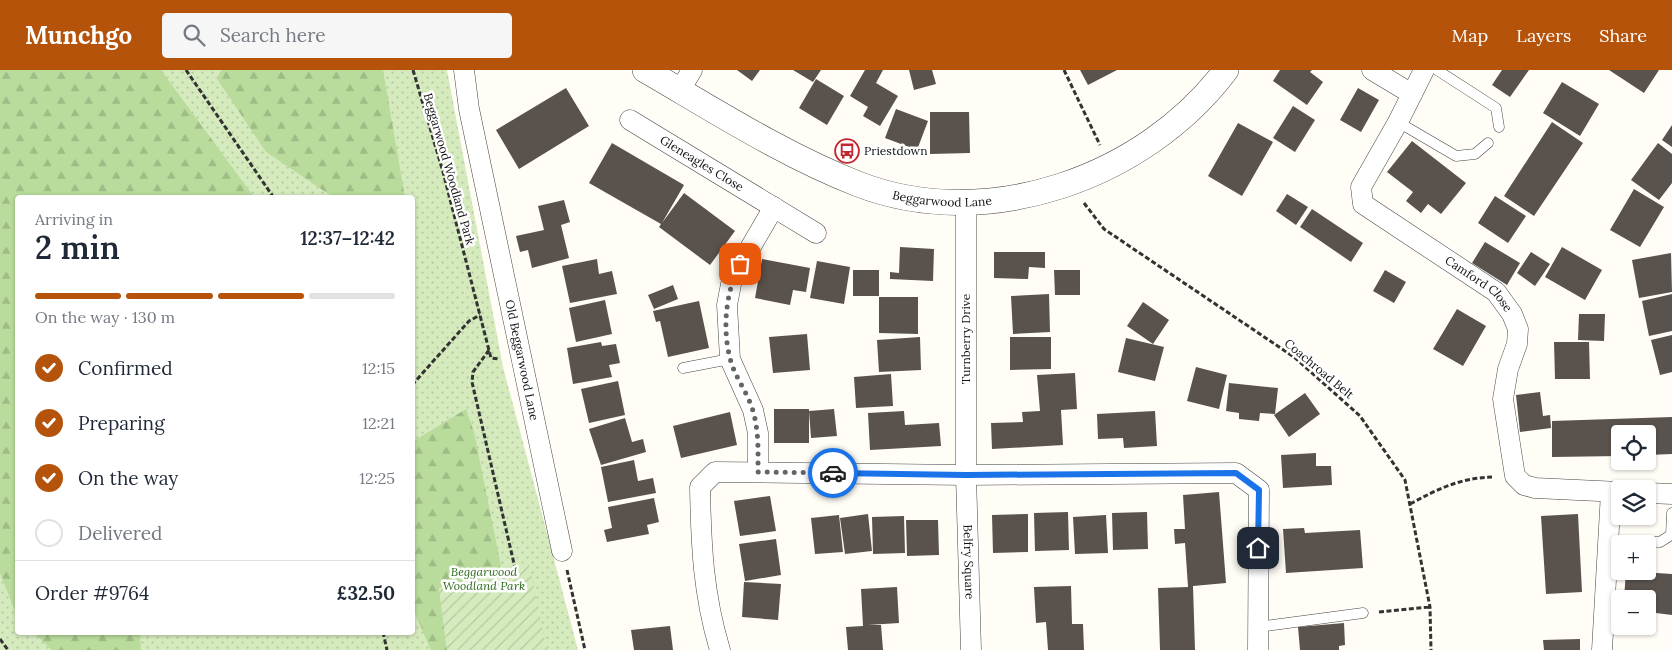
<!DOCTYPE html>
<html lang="en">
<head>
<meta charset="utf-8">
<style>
  :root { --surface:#fff; --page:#f6f6f7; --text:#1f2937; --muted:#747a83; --line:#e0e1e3; --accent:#b45309 }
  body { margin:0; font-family:Lora,serif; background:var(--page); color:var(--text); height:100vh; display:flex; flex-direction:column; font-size:19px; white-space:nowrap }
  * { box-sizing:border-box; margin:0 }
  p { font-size:16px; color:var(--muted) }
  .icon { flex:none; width:28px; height:28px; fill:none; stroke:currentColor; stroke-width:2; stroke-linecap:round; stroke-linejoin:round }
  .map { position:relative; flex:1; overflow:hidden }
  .drawer { position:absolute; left:15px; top:125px; width:400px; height:440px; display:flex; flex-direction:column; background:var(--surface); border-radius:5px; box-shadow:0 1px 4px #0004 }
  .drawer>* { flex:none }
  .buttons { position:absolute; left:1611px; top:355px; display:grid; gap:10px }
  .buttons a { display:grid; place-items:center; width:45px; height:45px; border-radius:5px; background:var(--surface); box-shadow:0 1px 4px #0004; font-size:25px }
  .pin { position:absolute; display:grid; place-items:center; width:42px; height:42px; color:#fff; margin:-21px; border-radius:10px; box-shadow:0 2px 8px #0006 }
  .courier { position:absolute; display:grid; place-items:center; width:50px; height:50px; margin:-25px; border:4px solid #1a73e8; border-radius:50%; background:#fff; color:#222; box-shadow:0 1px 6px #0007 }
  .overview em { font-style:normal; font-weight:600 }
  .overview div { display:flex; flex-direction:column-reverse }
  .overview { display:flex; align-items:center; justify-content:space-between; height:85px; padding:0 20px }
  h1 { font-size:32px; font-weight:600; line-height:38px }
  .bar { display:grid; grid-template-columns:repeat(4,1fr); gap:8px 5px; align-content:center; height:60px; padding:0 20px }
  .bar i { height:6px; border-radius:4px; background:var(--line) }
  .bar .active { background:var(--accent) }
  .bar p { grid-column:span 4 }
  .line { display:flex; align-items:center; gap:12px; padding:0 20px; border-top:1px solid var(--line) }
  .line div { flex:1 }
  ol { padding:0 20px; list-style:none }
  li { display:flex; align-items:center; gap:15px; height:55px }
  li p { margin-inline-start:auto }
  li .icon { padding:5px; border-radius:50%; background:var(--accent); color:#fff; stroke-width:4 }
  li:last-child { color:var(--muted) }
  li i { width:28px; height:28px; border:2px solid var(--line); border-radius:50% }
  header { display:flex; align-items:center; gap:30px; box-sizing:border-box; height:70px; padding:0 25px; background:var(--accent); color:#fff }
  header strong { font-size:24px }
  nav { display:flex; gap:28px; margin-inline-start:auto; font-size:18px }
  .search { width:350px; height:45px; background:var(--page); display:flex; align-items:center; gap:12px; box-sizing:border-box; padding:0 18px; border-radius:5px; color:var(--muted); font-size:19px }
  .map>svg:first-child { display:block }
  .grass { fill:url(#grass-dots); fill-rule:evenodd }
  .forest { fill:url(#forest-firs) }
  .garden { fill:url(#garden-furrows) }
  .building { fill:#5a524d }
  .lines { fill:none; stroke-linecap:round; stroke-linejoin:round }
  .service-casing { stroke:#444; stroke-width:11 }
  .minor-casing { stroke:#444; stroke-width:21 }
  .tertiary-casing { stroke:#444; stroke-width:26 }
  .path { stroke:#333; stroke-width:3; stroke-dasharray:5 2.5; stroke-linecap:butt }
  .service { stroke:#fff; stroke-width:10 }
  .minor { stroke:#fff; stroke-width:20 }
  .tertiary { stroke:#fff; stroke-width:25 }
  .done { stroke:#646461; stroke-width:5; stroke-dasharray:0 9 }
  .route { stroke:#1a73e8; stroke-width:6 }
  .labels { text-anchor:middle; stroke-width:5; stroke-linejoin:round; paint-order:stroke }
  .poi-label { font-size:12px; fill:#111; stroke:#fff; text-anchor:start }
  .street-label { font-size:12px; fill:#111; stroke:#fff }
  .park-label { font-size:12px; font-style:italic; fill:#2f6b1f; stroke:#fff }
</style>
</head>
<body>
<header>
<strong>Munchgo</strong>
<div class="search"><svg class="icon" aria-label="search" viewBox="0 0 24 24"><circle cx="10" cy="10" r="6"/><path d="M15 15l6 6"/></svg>Search here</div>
<nav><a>Map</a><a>Layers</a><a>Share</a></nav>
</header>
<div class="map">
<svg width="1672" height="580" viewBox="0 0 1672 580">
  <defs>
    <pattern id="grass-dots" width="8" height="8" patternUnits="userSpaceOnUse" patternTransform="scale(1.25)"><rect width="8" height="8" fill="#d5ebbd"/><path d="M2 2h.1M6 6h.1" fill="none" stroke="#b6c8a1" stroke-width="1.8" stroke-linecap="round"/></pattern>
    <pattern id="forest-firs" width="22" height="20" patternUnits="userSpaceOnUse" patternTransform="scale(1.25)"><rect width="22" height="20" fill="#b9dc9c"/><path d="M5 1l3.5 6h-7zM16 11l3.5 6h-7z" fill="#9ebc85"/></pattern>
    <pattern id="garden-furrows" width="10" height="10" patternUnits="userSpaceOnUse" patternTransform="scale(1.25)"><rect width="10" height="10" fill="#d5ebbd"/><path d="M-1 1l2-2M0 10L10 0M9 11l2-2" fill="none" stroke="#b6c8a1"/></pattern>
  </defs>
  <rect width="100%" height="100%" fill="#fffdf5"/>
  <path class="grass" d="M0,0H447L503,297L578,580H0ZM18,128H412V562H18Z"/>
  <path class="forest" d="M0,0H161L254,127L18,128L17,546L0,503Z
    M221,0H383L405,127H333L266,82L217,9Z
    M466,339L474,362L502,501L439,518L447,580H431L413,539L412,372Z
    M34,563H140L141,580H52Z"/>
  <path class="garden" d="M529,494L547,580H447L439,518Z"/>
  <path class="building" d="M737,0H760L752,11Z
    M793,0H821L813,12Z
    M865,0H883L876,13L898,26L880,56L863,46L868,37L850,26Z
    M909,0H932L936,14L914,20Z
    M1080,0H1117L1088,15Z
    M1280,0H1312L1310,2L1323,12L1307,35L1273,11Z
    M1502,0H1529L1510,27L1492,15Z
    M1609,0H1659L1644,23Z
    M816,9L844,26L827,55L799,38Z
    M1562,12L1599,34L1580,66L1543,43Z
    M566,18L589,56L519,99L496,60Z
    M1358,18L1379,30L1361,62L1340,50Z
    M1293,36L1315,50L1295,82L1273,68Z
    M896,39L928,51L917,80L885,68Z
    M930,42H969L970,83L930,84Z
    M1552,52L1583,73L1534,146L1504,126Z
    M1238,53L1273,72L1242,126L1208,106Z
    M1672,55V77L1662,70Z
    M1412,71L1466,113L1441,144L1428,134L1421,143L1406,131L1413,122L1387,102Z
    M612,73L684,115L662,153L684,123L735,161L710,195L659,157L661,154L589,113Z
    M1658,73L1672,84V113L1659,130L1631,110Z
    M1634,119L1664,137L1640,177L1610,160Z
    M1287,124L1308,137L1296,155L1276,141Z
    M1495,126L1526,146L1508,173L1478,153Z
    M564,130L570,152L561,155L569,188L532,198L528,180L520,182L516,166L544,160L538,136Z
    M1312,139L1363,173L1351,192L1300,157Z
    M1485,172L1520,193L1507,215L1472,193Z
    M900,177L934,179L933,211L890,209V202L899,203Z
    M1562,177L1602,200L1585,230L1545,207Z
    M994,182H1045V198L1029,197L1028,209L994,208Z
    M1531,182L1550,194L1535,216L1517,203Z
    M1671,183L1672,222L1639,228L1632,190Z
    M597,189L599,204L612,201L617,224L570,233L562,196Z
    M762,189L810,198L806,222L793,220L790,235L755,228Z
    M817,191L850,197L844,234L810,228Z
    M853,200H879V226H853Z
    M1054,200H1080V225H1055Z
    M1385,200L1406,212L1394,233L1373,221Z
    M673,215L678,229L654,239L648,225Z
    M1049,224L1050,262L1013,264L1011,226Z
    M1672,224V261L1649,266L1642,231Z
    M879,227H918V264L879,263Z
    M605,230L612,264L576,272L569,238Z
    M699,231L709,278L668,287L660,251L656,252L653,241Z
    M1143,232L1169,250L1153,274L1127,256Z
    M1457,239L1486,256L1463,296L1433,279Z
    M1579,244H1605L1604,271L1578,270Z
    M807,264L810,300L773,303L769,267Z
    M1672,265V302L1660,305L1651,270Z
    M920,267L921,300L879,302L877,270Z
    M1010,267H1051V299L1010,300Z
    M1126,268L1164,277L1155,311L1118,302Z
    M601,272L602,276L616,274L620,293L609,295L612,307L573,314L567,278Z
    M1554,272H1589L1590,309H1555Z
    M1196,297L1227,305L1219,339L1187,331Z
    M1075,303L1077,339L1061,340L1063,375L992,379L991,353L1023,352L1022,342L1040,341L1037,305Z
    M891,304L893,336L856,338L854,307Z
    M618,311L625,345L589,353L581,319Z
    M1229,313L1278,318L1275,344L1260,343L1259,351L1239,349V343L1226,341Z
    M1540,322L1543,346L1550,345L1551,358L1520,362L1516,325Z
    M1305,323L1320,344L1289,367L1274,345Z
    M774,339H809V373H774Z
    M834,339L837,366L811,368L809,341Z
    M904,341L905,355L939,353L941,376L870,380L868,343Z
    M1155,341L1157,376L1124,378L1123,368L1098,369L1097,344Z
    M730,342L737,375L681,388L673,356Z
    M1672,347V384L1648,385V364H1620V386L1552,387V351Z
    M625,348L632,372L643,369L646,382L601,395L589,359Z
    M1316,383V396H1331L1332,415L1283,418L1281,385Z
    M634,390L638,411L653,408L656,423L608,432L601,397Z
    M1219,422L1226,513L1193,516L1195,580H1160L1158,518L1188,517L1185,473L1175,474L1174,459H1185L1183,425Z
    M770,426L776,461L740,466L734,431Z
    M654,428L659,452L647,455L649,464L607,472L604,460L612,458L608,437Z
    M1068,442L1069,480L1035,481L1034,443Z
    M1147,442L1148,479L1113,480L1112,443Z
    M868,444L872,481L845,484L840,448Z
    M1028,444V482L993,483L992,445Z
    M1578,444L1582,522L1546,524L1541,446Z
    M839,445L843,482L815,484L811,448Z
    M1106,445L1108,483L1075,484L1073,447Z
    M904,446L905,483L873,484L872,447Z
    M906,450H938L939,485L907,486Z
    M1304,458L1305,463L1360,460L1363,498L1286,503L1283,459Z
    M776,469L781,505L745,511L739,474Z
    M1626,501L1672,504V545L1648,542V529H1624Z
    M744,512L781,514L778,550L742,547Z
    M1071,516L1072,554H1083L1084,580H1048L1046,552L1036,553L1034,517Z
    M897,517L899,553L868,555H881L883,580H848L846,557L863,556L861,519Z
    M1344,553L1345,575L1339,576V580H1300L1298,557Z
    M670,556L673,580H634L631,560Z
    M1580,569V580H1544L1543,570Z"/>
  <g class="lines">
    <g class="service-casing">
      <path id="service" d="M1437,0L1496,38L1499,57
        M1398,52L1456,86L1475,84L1488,73
        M683,298L730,289
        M1610,471L1660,472L1671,465L1672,443
        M1258,557L1363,543"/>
    </g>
    <g class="minor-casing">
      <g id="minor">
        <path id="s1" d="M464,0L469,39L562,481"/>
        <path d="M1372,0L1412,24"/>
        <path id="s2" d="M1424,0L1398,52L1361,117L1363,134L1496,222L1512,244L1518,259L1517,274L1508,299L1503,329L1515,406L1524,415L1535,418L1620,422"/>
        <path d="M680,20L692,0"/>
        <path id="s3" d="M630,50L816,163"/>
        <path id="s4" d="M966,132V405L971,580"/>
        <path d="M758,402V363L753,340L730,289L727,235L732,209L774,137"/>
        <path d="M1648,423L1672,424"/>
        <path d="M720,580C703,524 701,474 700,417L715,402L966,405L1236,403L1259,420L1258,580"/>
        <path d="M1602,580L1611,422"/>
      </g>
    </g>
    <g class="tertiary-casing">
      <g id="tertiary">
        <path id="s5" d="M645,0C714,40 784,85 858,114C987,164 1145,108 1226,0"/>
      </g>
    </g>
    <path class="path" d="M186,0L274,128
      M413,0L443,102L491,288L499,289
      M1064,0L1100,75
      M1084,133L1104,159L1294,287L1360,346L1405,410L1430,537L1431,580
      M489,280L473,302L472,312L515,498
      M412,315L469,251L480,245
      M1410,434C1438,419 1460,408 1492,407
      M567,500L585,580
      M1379,542L1430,537
      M383,562L387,580
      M0,569L8,580"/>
    <use href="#service" class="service"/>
    <use href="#minor" class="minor"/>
    <use href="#tertiary" class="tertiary"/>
  </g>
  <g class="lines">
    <path class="done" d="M740,194C726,221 722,258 730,288C734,306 748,323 753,341C759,362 758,381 758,402L833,403"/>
    <path class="route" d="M833,403L966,405L1236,403L1259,420L1258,478"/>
  </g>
  <defs>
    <g id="bus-ring" transform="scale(1.25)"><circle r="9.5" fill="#fff" stroke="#c4262e" stroke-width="1.5"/><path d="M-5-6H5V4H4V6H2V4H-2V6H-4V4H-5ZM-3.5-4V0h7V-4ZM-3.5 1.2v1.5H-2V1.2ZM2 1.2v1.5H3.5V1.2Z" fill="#c4262e"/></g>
  </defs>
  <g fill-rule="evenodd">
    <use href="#bus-ring" x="847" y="81"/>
  </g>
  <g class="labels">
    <g class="poi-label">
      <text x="864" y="85">Priestdown</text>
    </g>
    <g class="street-label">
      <text dy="4" stroke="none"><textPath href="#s3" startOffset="84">Gleneagles Close</textPath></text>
      <text transform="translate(449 99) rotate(74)" y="4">Beggarwood Woodland Park</text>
      <text dy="4" stroke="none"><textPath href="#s5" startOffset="328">Beggarwood Lane</textPath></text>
      <text dy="4" stroke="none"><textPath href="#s2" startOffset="291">Camford Close</textPath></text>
      <text transform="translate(966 269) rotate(-90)" y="4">Turnberry Drive</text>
      <text dy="4" stroke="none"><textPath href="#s1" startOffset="296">Old Beggarwood Lane</textPath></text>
      <text transform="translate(1319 299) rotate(40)" y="4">Coachroad Belt</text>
      <text dy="4" stroke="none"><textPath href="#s4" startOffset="360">Belfry Square</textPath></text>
    </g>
    <g class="park-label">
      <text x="484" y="506">Beggarwood<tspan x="484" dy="14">Woodland Park</tspan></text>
    </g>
  </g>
</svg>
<div class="buttons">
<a><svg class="icon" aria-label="locate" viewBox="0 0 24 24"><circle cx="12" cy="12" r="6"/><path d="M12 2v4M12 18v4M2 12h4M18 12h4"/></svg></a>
<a><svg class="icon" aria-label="layers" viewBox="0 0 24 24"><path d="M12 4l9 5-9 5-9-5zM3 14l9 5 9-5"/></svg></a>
<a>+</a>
<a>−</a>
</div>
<div class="pin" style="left:740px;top:194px;background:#ea580c"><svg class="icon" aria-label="bag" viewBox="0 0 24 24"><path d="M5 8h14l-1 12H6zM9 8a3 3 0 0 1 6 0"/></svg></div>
<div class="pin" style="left:1258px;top:478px;background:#1f2937"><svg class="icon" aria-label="home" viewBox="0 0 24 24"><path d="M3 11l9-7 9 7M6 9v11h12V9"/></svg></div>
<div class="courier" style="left:833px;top:403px"><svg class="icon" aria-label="car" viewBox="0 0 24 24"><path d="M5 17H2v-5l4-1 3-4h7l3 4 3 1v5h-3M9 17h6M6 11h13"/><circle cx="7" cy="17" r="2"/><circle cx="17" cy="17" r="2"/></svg></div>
<section class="drawer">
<div class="overview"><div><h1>2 min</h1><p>Arriving in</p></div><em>12:37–12:42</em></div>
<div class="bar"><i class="active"></i><i class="active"></i><i class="active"></i><i></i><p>On the way · 130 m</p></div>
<ol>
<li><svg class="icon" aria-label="check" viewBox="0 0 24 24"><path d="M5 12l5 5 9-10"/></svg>Confirmed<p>12:15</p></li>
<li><svg class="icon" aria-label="check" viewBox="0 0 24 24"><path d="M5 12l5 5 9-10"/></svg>Preparing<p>12:21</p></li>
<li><svg class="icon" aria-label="check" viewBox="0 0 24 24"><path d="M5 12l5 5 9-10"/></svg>On the way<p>12:25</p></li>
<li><i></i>Delivered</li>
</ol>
<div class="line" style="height:65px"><div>Order #9764</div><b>£32.50</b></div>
</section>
</div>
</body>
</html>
